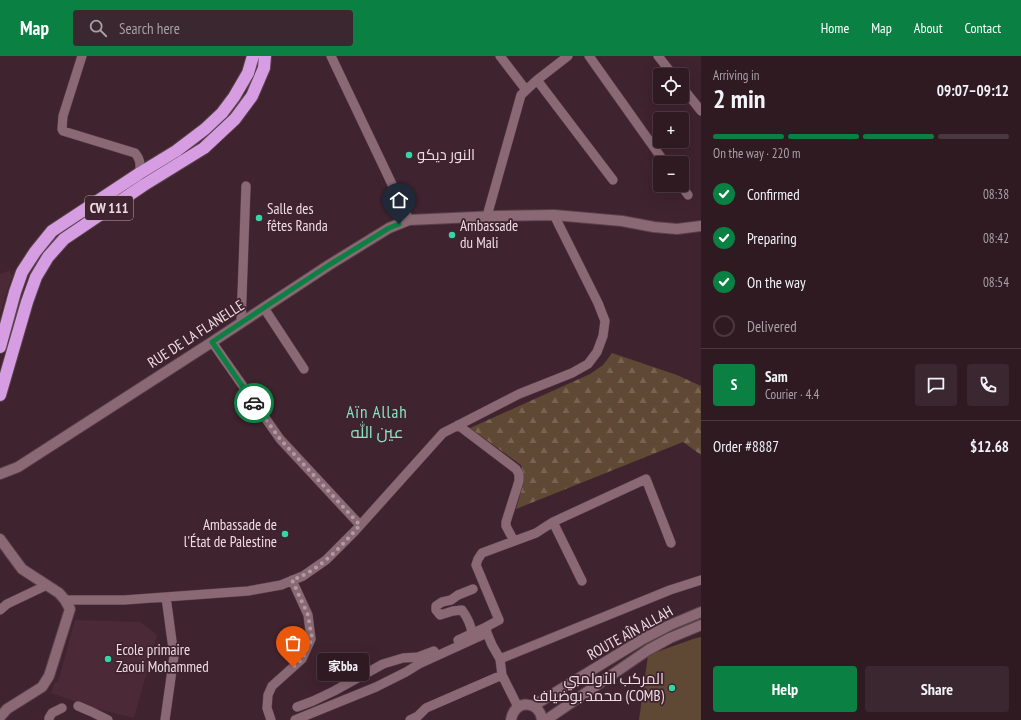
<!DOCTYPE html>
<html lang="en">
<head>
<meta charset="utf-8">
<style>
  :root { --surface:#2f1a22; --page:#3b272f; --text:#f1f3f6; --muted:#a7a1a5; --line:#4a3840; --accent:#0b8043 }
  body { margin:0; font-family:"PT Sans Narrow",Cairo,"Noto Sans SC",sans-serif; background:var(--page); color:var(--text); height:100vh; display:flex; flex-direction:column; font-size:15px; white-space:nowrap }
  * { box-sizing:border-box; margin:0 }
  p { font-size:13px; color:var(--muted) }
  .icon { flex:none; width:22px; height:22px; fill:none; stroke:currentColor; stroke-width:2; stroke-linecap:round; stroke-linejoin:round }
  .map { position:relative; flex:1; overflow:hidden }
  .panel { display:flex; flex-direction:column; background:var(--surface); width:320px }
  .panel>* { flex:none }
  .tools { position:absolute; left:653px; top:12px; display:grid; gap:8px }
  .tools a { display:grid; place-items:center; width:36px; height:36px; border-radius:4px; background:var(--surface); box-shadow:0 4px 16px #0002,0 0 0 1px var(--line); font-size:20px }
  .pin { position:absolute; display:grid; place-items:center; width:34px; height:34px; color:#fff; margin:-41px -17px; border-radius:50% 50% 50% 0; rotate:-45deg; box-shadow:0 0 4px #0007 }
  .pin .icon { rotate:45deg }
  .courier { position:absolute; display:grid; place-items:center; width:40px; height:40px; margin:-20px; border:3px solid #0b8043; border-radius:50%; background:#fff; color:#222; box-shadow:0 1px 5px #0007 }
  .bubble { position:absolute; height:28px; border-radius:4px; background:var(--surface); box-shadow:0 4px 16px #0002,0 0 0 1px var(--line); font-size:13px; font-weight:700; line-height:28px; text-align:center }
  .headline em { font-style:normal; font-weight:700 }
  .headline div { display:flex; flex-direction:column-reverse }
  .headline { display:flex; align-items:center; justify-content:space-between; height:68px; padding:0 12px }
  h1 { font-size:26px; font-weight:700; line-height:30px }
  .bar { display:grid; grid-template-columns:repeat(4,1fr); gap:6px 4px; align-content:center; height:48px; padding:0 12px }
  .bar i { height:5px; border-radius:3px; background:var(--line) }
  .bar .selected { background:var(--accent) }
  .bar p { grid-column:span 4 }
  .line { display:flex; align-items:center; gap:10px; padding:0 12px; border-top:1px solid var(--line) }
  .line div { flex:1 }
  .round { display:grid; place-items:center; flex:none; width:42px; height:42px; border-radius:4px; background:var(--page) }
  ol { padding:0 12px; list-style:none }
  li { display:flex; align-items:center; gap:12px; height:44px }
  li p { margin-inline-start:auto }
  li .icon { padding:4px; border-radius:50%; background:var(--accent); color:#fff; stroke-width:4 }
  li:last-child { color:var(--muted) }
  li i { width:22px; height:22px; border:2px solid var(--line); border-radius:50% }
  .button { display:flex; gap:8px; margin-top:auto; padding:8px 12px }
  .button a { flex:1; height:46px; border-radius:4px; background:var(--accent); color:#fff; font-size:16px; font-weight:700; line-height:46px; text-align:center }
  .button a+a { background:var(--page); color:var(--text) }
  header { display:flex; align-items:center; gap:24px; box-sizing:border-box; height:56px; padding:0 20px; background:var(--accent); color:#fff }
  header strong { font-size:19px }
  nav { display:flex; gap:22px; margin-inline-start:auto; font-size:14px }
  .search { width:280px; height:36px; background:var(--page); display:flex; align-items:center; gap:10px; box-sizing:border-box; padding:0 14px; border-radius:4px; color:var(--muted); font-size:15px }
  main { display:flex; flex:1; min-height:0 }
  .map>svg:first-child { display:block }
  .built { fill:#4c2937 }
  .forest { fill:url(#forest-firs) }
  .park { fill:#5f4934 }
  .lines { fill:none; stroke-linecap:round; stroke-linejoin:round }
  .street-casing { stroke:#59424b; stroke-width:10 }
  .secondary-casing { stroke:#59424b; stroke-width:12 }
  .highway-casing { stroke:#59424b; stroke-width:14 }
  .street { stroke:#8a6975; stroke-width:9 }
  .secondary { stroke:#8a6975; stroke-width:10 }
  .highway { stroke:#d79de2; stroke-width:12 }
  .done { stroke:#b19ba3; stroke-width:4; stroke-dasharray:0 7.2 }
  .route { stroke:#0b8043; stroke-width:5 }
  .poi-dot { fill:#36d4a7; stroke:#3f232e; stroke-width:1.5 }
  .labels { text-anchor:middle; stroke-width:3.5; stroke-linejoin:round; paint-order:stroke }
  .shield { fill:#3f232e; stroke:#baa4ac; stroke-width:1 }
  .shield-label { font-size:14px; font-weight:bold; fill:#efdce2 }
  .poi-label { font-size:15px; fill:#efdce2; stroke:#3f232e; text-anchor:start }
  .street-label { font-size:15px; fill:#efdce2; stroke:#3f232e }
  .quarter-label { font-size:17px; letter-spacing:1px; fill:#87e2c1; stroke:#3f232e }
</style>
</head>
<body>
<header>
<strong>Map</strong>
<div class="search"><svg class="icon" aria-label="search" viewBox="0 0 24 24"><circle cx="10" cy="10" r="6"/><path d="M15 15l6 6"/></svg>Search here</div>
<nav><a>Home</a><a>Map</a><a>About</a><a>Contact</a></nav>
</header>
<main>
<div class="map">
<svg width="701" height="664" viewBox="0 0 701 664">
  <defs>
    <pattern id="forest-firs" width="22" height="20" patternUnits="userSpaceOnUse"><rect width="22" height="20" fill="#5f4934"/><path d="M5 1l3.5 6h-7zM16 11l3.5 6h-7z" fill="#766351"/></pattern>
  </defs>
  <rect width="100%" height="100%" fill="#3f232e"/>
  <path class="built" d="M10,214L12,220L0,257V218Z
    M75,564L140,566L157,579L134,662L97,653L51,637L55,626H58Z"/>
  <path class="forest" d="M612,297L677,319L701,330V399L683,386L516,453L524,425L521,409L470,372L590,318L603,309Z"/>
  <path class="park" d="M701,581V664H639L648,599L693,583Z"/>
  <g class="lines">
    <g class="street-casing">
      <path id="street" d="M82,0L63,60L62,73L63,75L135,97C141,104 140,108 140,117
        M331,0L409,164
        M500,0L526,34
        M589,0L665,107
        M658,0L673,19
        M537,24L613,124
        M682,31L701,55
        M681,129L688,139
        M487,160L521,39L537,24L568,0
        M264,252L304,313
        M241,267L246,130
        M212,286L280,383L360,469
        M458,369L516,413L519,418V425L506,466V470L514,485
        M553,466L582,525
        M65,544H124L248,535L281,529L303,520L326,504L355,475L443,377L519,338L572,317L588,308L597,296L603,280L605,265L598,247L554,159
        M0,554L7,548L47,529
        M472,577C471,569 467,561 462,554L453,555L440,559L436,554V550L442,546L451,544L458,539L473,533
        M458,584L486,571
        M500,603L670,534L701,524
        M78,650L92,656L108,664
        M297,651L313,645L334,635L383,608L403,602L418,601L434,595
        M518,651L502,619L500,603L492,589L487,577L486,571L499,564L476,509L478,503L482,497L536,477L553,466L646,423L671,487
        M49,664V662L52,657L62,652
        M165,664L174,600L166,541
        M271,664L267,652L268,639L272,630L302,603L311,583L308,559L292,524
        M295,664L376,631L406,616L419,608L487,577
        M410,664L418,660L426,652L502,619"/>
    </g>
    <g class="secondary-casing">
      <path id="secondary" d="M0,418L18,411L212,286L329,209L389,172L409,164L496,160L554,159L622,165L654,171L677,173L701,170
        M0,483L22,513L59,537L65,544L70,553L49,620L42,631L7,653L0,661
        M533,650L643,583L670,569L701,556
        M511,664C514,643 540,644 542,664
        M546,664L648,594L670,582L701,569"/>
    </g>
    <g class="highway-casing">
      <path id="highway" d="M0,291L15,236L22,216L35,196L52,175L140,117L176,95L205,73L222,57L234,41L248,17L253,0
        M0,339L27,246L36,221L48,201L64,183L144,129L204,92L235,63L252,40L264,12L265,0"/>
    </g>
    <use href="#street" class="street"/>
    <use href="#secondary" class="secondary"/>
    <use href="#highway" class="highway"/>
  </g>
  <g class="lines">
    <path class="done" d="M254,347L280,383L360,469C341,491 320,514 292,524L308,559L312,583L302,603L293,611"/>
    <path class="route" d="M254,347L212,286L329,209L389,172L399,168"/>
  </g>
  <g class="poi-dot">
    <circle cx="409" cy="99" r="4"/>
    <circle cx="259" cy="162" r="4"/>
    <circle cx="452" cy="179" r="4"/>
    <circle cx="285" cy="478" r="4"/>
    <circle cx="108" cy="603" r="4"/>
    <circle cx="672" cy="632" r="4"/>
  </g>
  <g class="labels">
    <rect class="shield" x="85" y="140" width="48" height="24" rx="3"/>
    <g class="shield-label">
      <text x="109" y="157">CW 111</text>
    </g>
    <g class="poi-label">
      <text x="417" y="104">النور ديكو</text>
      <text x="267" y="158">Salle des<tspan x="267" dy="17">fêtes Randa</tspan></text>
      <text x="460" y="175">Ambassade<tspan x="460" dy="17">du Mali</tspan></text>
      <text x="277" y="474" text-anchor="end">Ambassade de<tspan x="277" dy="17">l'État de Palestine</tspan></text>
      <text x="116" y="599">Ecole primaire<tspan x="116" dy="17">Zaoui Mohammed</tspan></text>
      <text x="664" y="628" text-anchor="end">المركب الأولمبي<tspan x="664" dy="17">محمد بوضياف (COMB)</tspan></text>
    </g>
    <g class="street-label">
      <text transform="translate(196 278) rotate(-33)" y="5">RUE DE LA FLANELLE</text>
      <text transform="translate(630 577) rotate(-29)" y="5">ROUTE AÎN ALLAH</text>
    </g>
    <g class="quarter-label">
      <text x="377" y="362">Aïn Allah<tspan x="377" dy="20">عين الله</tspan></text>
    </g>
  </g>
</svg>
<div class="tools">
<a><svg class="icon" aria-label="locate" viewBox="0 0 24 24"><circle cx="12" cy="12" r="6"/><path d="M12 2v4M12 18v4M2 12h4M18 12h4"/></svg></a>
<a>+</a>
<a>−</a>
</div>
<div class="pin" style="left:293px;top:611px;background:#ea580c"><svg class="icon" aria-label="bag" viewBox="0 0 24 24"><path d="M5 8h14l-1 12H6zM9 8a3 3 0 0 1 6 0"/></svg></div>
<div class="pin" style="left:399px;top:168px;background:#1f2937"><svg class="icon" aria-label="home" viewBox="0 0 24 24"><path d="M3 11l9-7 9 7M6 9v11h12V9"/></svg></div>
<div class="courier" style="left:254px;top:347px"><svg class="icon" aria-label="car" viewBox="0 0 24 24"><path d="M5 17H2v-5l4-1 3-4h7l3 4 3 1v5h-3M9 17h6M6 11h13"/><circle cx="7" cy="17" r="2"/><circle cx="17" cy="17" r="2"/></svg></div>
<div class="bubble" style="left:317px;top:597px;width:52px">家bba</div>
</div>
<section class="panel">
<div class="headline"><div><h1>2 min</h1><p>Arriving in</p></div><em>09:07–09:12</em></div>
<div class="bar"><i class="selected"></i><i class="selected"></i><i class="selected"></i><i></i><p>On the way · 220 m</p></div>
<ol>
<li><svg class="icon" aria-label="check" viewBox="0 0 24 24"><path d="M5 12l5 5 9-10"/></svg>Confirmed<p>08:38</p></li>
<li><svg class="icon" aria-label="check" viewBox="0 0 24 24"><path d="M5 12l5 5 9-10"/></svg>Preparing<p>08:42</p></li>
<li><svg class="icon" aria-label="check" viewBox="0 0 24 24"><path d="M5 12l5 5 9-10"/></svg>On the way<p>08:54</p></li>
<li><i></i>Delivered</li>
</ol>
<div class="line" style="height:72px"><b class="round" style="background:var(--accent);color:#fff">S</b><div><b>Sam</b><p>Courier · 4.4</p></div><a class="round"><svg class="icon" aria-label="chat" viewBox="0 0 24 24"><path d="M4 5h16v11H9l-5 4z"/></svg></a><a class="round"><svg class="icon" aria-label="phone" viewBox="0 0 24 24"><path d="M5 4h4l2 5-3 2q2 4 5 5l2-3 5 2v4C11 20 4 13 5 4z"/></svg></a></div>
<div class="line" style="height:52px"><div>Order #8887</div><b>$12.68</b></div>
<div class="button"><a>Help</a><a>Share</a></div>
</section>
</main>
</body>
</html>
